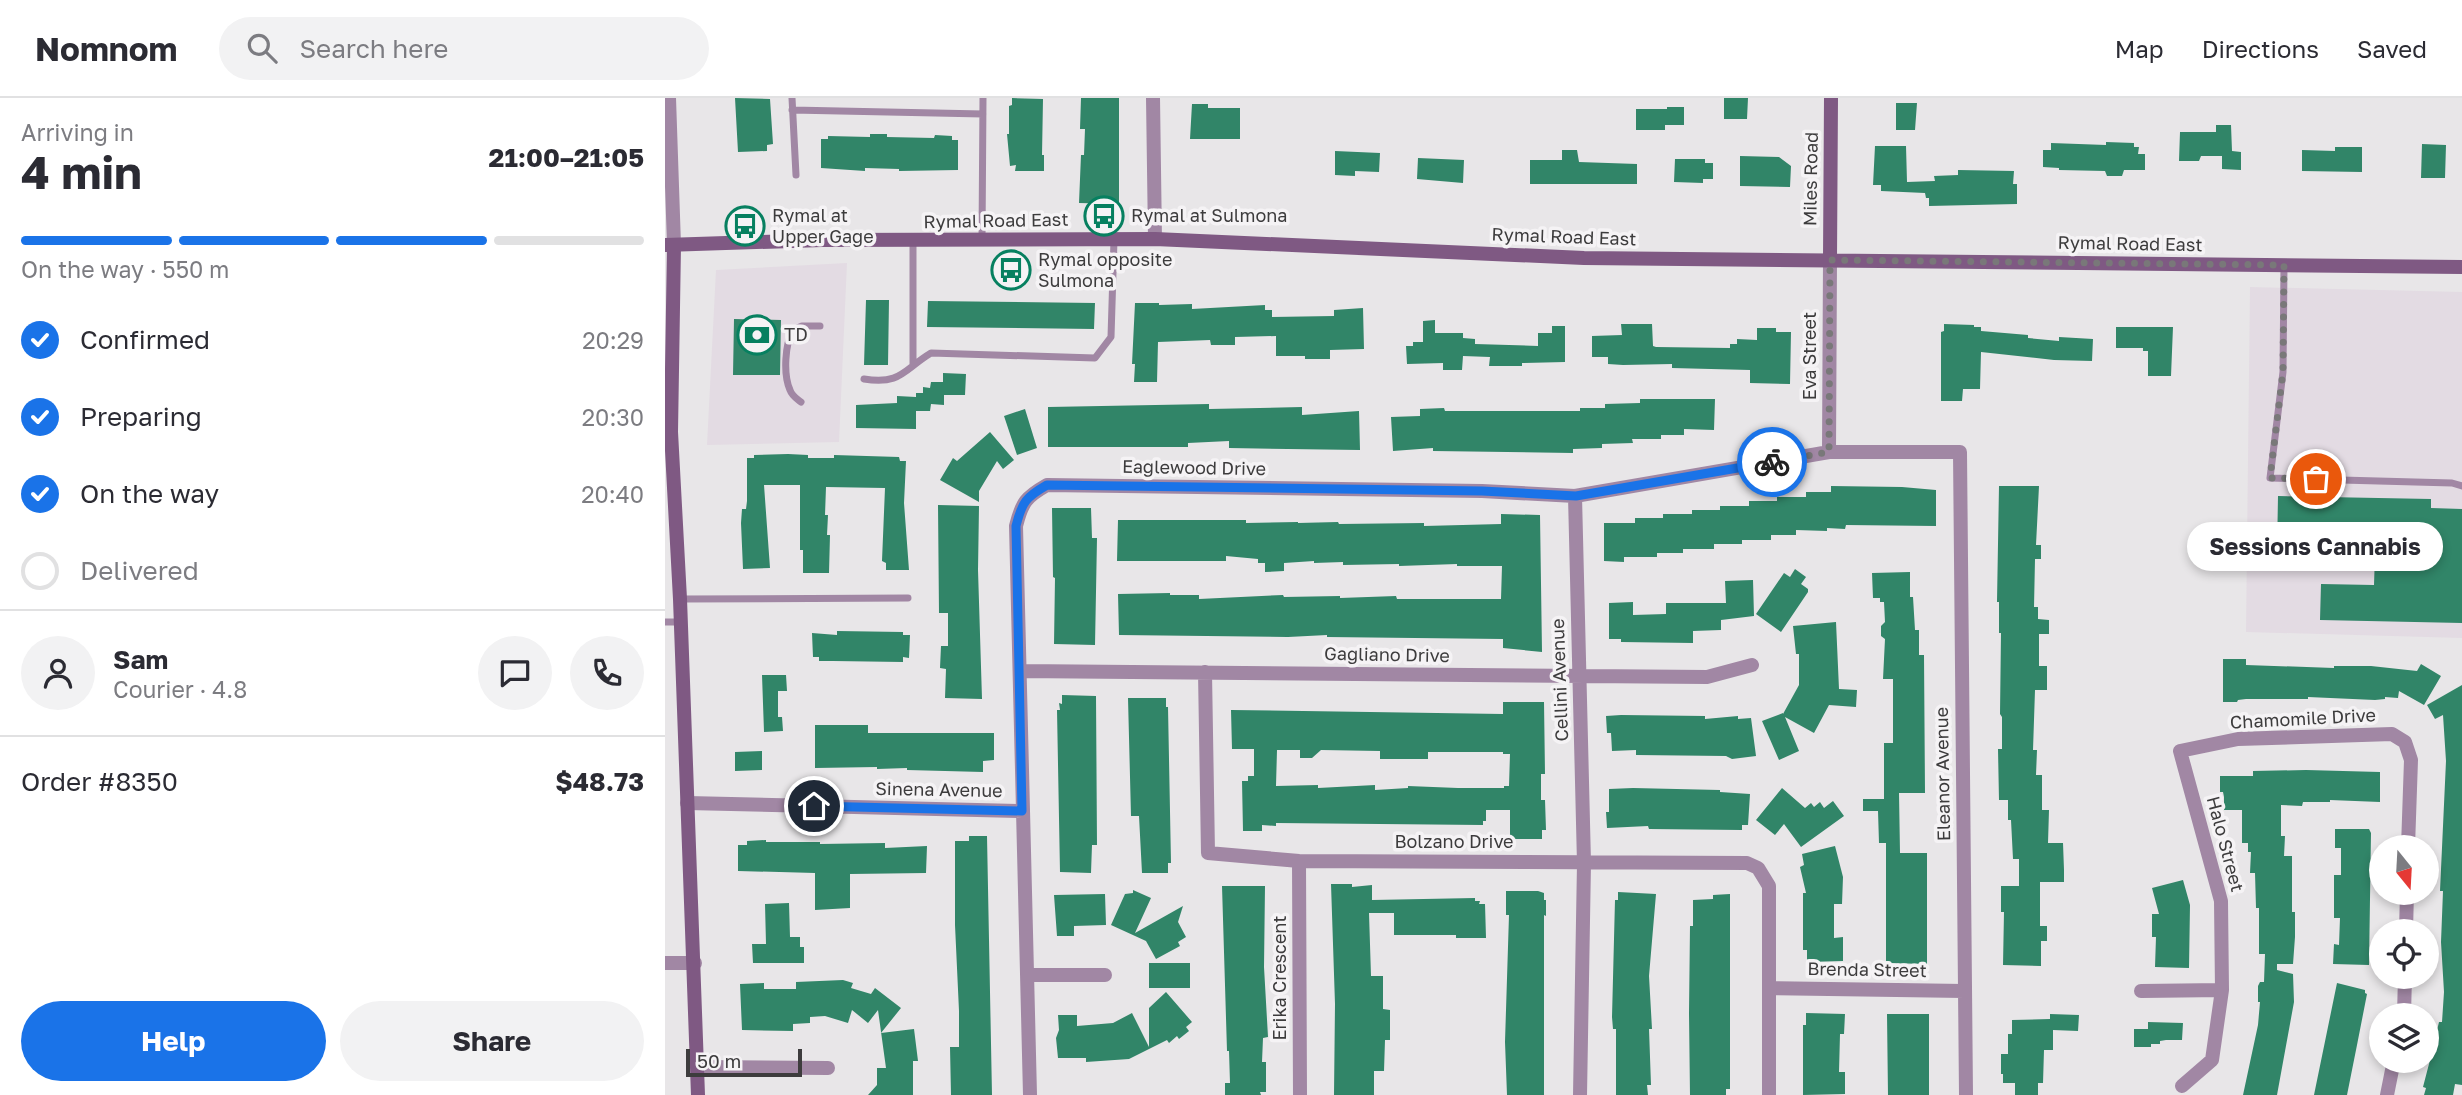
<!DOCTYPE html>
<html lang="en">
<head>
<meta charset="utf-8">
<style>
  :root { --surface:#fff; --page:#f2f2f3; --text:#2b2b33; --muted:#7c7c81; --line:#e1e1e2; --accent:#1a73e8 }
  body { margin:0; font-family:"Golos Text",sans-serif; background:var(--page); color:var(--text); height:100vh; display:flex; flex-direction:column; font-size:26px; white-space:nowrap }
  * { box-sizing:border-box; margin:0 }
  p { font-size:23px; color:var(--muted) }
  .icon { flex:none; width:38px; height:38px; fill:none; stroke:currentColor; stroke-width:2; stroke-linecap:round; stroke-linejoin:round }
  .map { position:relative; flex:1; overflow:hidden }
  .drawer { display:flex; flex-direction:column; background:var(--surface); width:665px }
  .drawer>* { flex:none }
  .needle { width:46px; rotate:162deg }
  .controls { position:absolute; left:1704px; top:737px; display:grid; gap:14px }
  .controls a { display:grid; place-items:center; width:70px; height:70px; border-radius:50%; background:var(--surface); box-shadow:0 4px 10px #0003; font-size:35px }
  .scale { position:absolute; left:21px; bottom:18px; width:116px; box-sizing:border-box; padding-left:7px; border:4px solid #3d3c3d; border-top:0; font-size:19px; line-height:24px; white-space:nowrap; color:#3d3c3d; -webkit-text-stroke:5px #f5f3f5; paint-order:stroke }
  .pin { position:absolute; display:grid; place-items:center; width:60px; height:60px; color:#fff; margin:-30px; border:4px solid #fff; border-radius:50%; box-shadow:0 2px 7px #0007 }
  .courier { position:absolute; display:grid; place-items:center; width:70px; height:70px; margin:-35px; border:5px solid #1a73e8; border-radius:50%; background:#fff; color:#222; box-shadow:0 2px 9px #0007 }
  .bubble { position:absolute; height:49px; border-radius:24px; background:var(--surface); box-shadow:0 4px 10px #0003; font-size:23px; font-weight:700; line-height:49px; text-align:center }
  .overview em { font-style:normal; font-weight:700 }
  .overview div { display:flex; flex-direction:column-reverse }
  .overview { display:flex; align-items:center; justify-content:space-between; height:119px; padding:0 21px }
  h1 { font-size:46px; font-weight:700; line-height:52px }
  .bar { display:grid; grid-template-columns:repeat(4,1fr); gap:10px 7px; align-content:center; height:84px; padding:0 21px }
  .bar i { height:9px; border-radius:5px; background:var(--line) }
  .bar .active { background:var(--accent) }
  .bar p { grid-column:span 4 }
  .line { display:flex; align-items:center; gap:18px; padding:0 21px; border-top:2px solid var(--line) }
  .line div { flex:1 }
  .round { display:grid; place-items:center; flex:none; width:74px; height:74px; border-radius:37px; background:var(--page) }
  ol { padding:0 21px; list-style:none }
  li { display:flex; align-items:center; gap:21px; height:77px }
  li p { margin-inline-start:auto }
  li .icon { padding:7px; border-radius:50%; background:var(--accent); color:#fff; stroke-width:4 }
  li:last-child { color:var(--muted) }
  li i { width:38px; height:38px; border:4px solid var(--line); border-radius:50% }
  .primary-button { display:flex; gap:14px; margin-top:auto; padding:14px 21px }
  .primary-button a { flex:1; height:80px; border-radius:42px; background:var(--accent); color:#fff; font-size:28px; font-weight:700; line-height:80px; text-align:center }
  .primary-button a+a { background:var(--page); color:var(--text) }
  header { display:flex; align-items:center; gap:42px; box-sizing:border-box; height:98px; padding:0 35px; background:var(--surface); border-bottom:2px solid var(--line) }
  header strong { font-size:33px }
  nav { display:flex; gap:38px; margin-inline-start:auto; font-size:24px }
  .search { width:490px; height:63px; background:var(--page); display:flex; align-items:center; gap:18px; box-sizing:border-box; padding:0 24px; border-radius:38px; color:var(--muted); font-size:26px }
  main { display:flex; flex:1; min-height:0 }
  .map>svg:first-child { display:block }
  .built { fill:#e3dbe3 }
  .building { fill:#318568; fill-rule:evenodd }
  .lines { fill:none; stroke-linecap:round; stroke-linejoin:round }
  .lane { stroke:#a187a4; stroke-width:7 }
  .street { stroke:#a187a4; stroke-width:14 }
  .secondary { stroke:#7f5983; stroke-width:14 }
  .done { stroke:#797879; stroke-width:7; stroke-dasharray:0 12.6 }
  .route { stroke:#1a73e8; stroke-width:9 }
  .labels { text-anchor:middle; stroke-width:7; stroke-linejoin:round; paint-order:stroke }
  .street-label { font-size:18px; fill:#3d3c3d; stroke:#f5f3f5 }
  .poi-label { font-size:18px; fill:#3d3c3d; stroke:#f5f3f5; text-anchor:start }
</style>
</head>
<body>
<header>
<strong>Nomnom</strong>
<div class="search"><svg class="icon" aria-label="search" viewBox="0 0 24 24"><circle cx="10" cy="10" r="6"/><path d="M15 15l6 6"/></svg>Search here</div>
<nav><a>Map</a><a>Directions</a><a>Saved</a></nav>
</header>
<main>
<section class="drawer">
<div class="overview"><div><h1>4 min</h1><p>Arriving in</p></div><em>21:00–21:05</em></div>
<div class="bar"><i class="active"></i><i class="active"></i><i class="active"></i><i></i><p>On the way · 550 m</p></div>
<ol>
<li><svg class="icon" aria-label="check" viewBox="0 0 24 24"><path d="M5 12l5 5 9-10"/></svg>Confirmed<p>20:29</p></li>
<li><svg class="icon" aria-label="check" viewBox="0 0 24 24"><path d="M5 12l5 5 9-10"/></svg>Preparing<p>20:30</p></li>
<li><svg class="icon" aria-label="check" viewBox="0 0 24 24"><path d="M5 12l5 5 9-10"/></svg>On the way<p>20:40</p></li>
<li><i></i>Delivered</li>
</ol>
<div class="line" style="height:126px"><a class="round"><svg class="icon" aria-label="person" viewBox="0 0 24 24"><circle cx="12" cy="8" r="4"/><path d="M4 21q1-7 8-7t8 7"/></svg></a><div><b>Sam</b><p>Courier · 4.8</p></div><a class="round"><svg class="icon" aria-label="chat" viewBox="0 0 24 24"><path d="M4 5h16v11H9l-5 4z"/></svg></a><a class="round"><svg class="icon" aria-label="phone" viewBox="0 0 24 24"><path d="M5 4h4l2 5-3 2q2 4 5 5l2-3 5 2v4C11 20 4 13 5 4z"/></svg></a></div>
<div class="line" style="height:91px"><div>Order #8350</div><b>$48.73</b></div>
<div class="primary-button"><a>Help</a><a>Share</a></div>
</section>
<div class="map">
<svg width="1797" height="997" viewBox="0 0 1797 997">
  <rect width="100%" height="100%" fill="#e8e6e8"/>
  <path class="built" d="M182,165L174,344L42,347L51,172Z
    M1585,189L1797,194V540L1581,534Z"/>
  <path class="building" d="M70,0L105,1L108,46L102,47V53L73,54Z
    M347,0L378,1L377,57H379V73H350L351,67L345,68L342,36H344V8L347,7Z
    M416,0H454V106L414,105L416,57H419L420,31H415Z
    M1059,0H1083L1082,21H1059Z
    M1231,5H1252L1250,32H1231Z
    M527,6H543V10H575V41H525Z
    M1002,9H1019V27H1000V32H971V11H1002Z
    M1551,27H1566L1567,53L1576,54V72L1557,71V58H1536L1534,63H1514L1515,34H1551Z
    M205,36H222V39L269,40L270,37L287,38V42H293V72L234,73V71L200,70V73L156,70V41H163V38L205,39Z
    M1441,44L1469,45V49H1474L1473,56H1480V72H1459L1457,78H1442L1440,73L1394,72V70L1378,69V52H1386V45L1441,47Z
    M1757,46L1781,47L1780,80H1756Z
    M1210,48H1241L1242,84L1270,83L1269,78L1293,77V72L1349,73L1348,86H1352V106L1264,108V100H1261L1260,95L1216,93V87H1208Z
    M1670,49H1697V74L1637,73V52L1670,53Z
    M897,52H912L914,64L972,66V86H865V62H897Z
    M670,53L715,55L714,74L690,73V78L670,77Z
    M1075,58L1114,59L1126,68L1125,89L1075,88Z
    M753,60L799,62L798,85L752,81Z
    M1010,61H1040V65H1048V81H1038V85L1009,84Z
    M201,202H224L223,267H199Z
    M263,203L430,205L429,231L262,229Z
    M470,205H494V207L527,206V211L600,207V212H607V219L669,218V212L698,210L699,251L665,252V261H640V258H611V238L570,239V247H546L545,242L493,244L492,284H469L470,266H467Z
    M69,221L116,222L115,277H68Z
    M770,222V235H798V240L810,241V246L873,248V235H887V228H900V264L857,265V268H824L825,259L798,258L797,272H778V265L742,266L741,248H748V244H758V223Z
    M956,226H987L988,248L991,249L1065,250V246H1072V241L1092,242V230H1111V234H1126L1125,286L1085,285V272L1007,270V266L958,267L943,266V259H927V238L957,237Z
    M1279,226L1309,227V229H1316V233L1363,237V240L1394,243V239L1428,241L1427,263L1389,262L1316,254L1315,291H1298L1297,303H1276V234L1279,233Z
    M1451,229H1508L1506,278H1483V253H1478V250H1451Z
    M278,275L301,276L300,297H279V307L266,306L265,313H251V331L191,330V307L232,305V298L251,299V295H258V289L265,290L266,284H278Z
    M975,301H1050L1049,332L1019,331V337H996V341H967L968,345L937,346V350L908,351V355L768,353V350L728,353L726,319L755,318V311L779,310L780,313H915V310H940V306L975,305Z
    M544,306V311L637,309V317L694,313L695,352L564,350V343L523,345V349H383V309Z
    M360,311L372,350L352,357L339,318Z
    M325,334L349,362L338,371L332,363L314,393V404L275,382L288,360L292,363Z
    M123,356L143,357V360H169V357L234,359L235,363H241L239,405L244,472H221V465L217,463L220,390L161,389L160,417H163L162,437H165L164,475H138V452H135V387H99L105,470L78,471L76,425L77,411H81L82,403V360H89V357Z
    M1166,388L1237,389L1271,392V428L1181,427L1180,431L1162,430V433L1131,432V437H1106V442H1077V446H1049V451H1018V455H992V459H959V464L939,463V425H970V420H998V416H1027V412H1055V408H1084V403H1112V399H1141V394H1166Z
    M1334,388H1374L1371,447H1376V461H1370L1369,509H1373V521L1384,522V536H1374V568H1382V592H1370L1368,652H1372L1371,677H1377V712H1384L1383,745H1398L1399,772V784H1375V828H1382V843H1376V868L1338,867L1339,814H1336V788H1354V761H1348L1346,722H1343V702H1334L1333,651H1337V619L1335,616L1336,535H1334V504H1332Z
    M1613,398L1766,401V410L1797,411V525L1655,522L1656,486L1709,487L1710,456L1612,454Z
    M273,407L314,408L313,472L317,601L280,600L281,571L275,570L276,548H283V515H274Z
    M387,410H426L427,440H432L430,547L389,546L390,480L388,479Z
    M836,416L875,417L877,554L838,550V541L662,539V537L623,539L454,537L453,496L505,495V497H534V501L618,497L619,499L675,498V500L731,498L732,501H836L837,468H792V466L734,468V466L678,467V464L649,465V463L619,465V473L600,474V465H593V461L561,458V463H452L453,422H581V425L633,424V425L673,424L674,426L759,425V428L836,426Z
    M1130,471L1141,479L1136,486L1143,491V494L1116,534L1091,516L1119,475L1125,479Z
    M1245,474V499H1248L1250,532H1254V557H1259L1260,695H1234L1235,755H1262V866L1221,865V745H1214L1213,713H1198V701H1219V645H1228V581H1218L1220,541L1216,538V528L1220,524L1219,504H1215V500H1208L1207,475Z
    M1088,482L1089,518L1056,522V532L1028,533V545L956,544V541H944V505L968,504V517L1001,516V505H1061L1060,483Z
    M1171,524L1174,591L1192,592L1191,609L1164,607L1149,635L1120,619L1134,653L1114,662L1097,623L1118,615V616L1134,587V556H1131L1128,528Z
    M172,533L238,534V537H245L244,560L238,559V564L168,563H154V559H148L147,535L172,537Z
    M1558,561H1581V567L1669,570V568H1706L1752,573L1756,566L1776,578L1759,607L1734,593L1733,600L1720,599V601L1710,602L1643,599V601H1581L1573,602L1572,604H1558Z
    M97,577H121L122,593H113V619H117L118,633L99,634Z
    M1797,587V987L1790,986L1788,997H1759L1761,990L1758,989L1765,962L1774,924H1777L1779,894L1776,844L1778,793H1775L1781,663L1778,617L1770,621L1762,607Z
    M397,597L431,598L432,747H427L426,775L395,774L392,612H395L394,605L397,606Z
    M463,600H501V609H503L506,765H503V775H477L474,718H466Z
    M838,604H879L880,676H876V702H880L881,732H877V741H845V712H821V723H818V727L611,725V728L597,727V733H578L577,683H583V678H589V651H567L566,612L838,616ZM612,652H635V660H647L656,652L715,653V661H763V654H838V656H845L844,688H839V690H793L743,688V690L710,692V687L653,690V687L611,688Z
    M956,617L1040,618V621L1073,618V621L1086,620L1091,658L1067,661L1061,658L971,657V652L947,653L946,635H942L941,618Z
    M150,627H203V635H329V662L318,663V674L242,672V670L212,671V669L150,670Z
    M97,653V672L70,673V654Z
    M1641,672L1715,674V704L1665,702V704H1638L1637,708L1616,707V738H1620L1619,758H1627V814H1630V839L1628,866H1612V872L1628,876L1629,904L1612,997H1578L1593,927L1595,904H1593V888L1595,884H1599L1600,856H1594V810H1591L1590,775H1585L1586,754H1583V745H1577V712H1559V699L1558,694H1555V678H1588V673Z
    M968,690L1055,692V694L1085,696L1083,727H1077V732L984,731L983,728L942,730L941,714H944V691Z
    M1117,690L1140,710L1146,705L1149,709L1155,704L1159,710L1168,703L1179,718L1136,749L1119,726L1110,737L1091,722Z
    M1670,731H1704L1706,735L1704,867L1668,866L1669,846L1674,847L1675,820H1669V777H1676V750H1670Z
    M304,738H322L327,997H286L285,949H294V913L290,827V743H304Z
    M101,742V744H155V746L220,745V750L262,748L261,775L185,776V810L150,812V775L73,773V747H82V743Z
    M1170,748L1178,779L1177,806H1169V840L1178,839V863L1142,864V852H1138V795H1141L1135,769L1139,767L1137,756Z
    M1518,782L1525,807L1524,870L1490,869L1491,839H1487V816H1494L1487,790Z
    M666,786H687V789L707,787V802L810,800V803H815L814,806H820L821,840H791V837H729V815H704L706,878H718V911L725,912V942H720L719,973H709V997H669L670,906Z
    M557,788H600L599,869L603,939L598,940L597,964H601V994H595L596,997H560V985H565L564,953H562Z
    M468,792L486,800L470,835L518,808L513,824L521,839L513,844L515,848L491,861L481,843L446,827L460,796L468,795Z
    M841,793H873L879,795V802H881V818L879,817V997H842L840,944L844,817H841Z
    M953,794L991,796L984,878L987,931H984L986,987H982L983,997H951V931H948L947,919L950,802H953Z
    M440,796L441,827L409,828V838H392L389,797Z
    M1065,796V991H1061V997H1025L1024,915L1025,828H1028V802L1048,801V797Z
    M124,805L125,839H135V849H139V865H88L87,846H101L100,806Z
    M484,865H525V890H484Z
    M178,882L188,885L186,890L206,896L210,890L236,910L216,935L249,931L253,963H248V997H203L212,987V970H221L213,912L203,925L187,912L183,925L160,918L145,919V925L128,926V933L77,932L75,886L99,885V891H131V884Z
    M1672,885L1700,892V895L1702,896L1692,947L1682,997H1649Z
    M501,894L527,924L521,929L524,933L514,941L512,938L504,945L502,942L464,961L421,964V960H393L391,940L394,932L393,917H412V928L448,925L467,915L484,949V910Z
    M1141,915L1180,916L1179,936H1175L1174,974H1180V996L1138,997V927H1141Z
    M1222,916H1264V997H1223Z
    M1385,916L1414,917L1413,933L1388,932V952H1379L1378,985H1373V997H1350V985H1338V976H1336V956H1343V936H1347V922L1385,921Z
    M1483,924L1518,925L1517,942H1501L1495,943V946H1486V949H1469V931H1483Z"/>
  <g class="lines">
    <path class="lane" d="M127,0L131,77
      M127,12L318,16
      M317,141L318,0
      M1619,167L1618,274L1605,380L1787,385L1797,388
      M248,266V143
      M199,281C236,287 238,272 266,255L430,260L446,239L449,142
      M136,304C131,300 127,298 125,292C118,276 120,246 128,232L137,228H155
      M16,501L243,500
      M0,524H16"/>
    <path class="street" d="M4,0L9,147
      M488,0L490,141
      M1164,354L1165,162
      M910,398L919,765L915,997
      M355,573L1042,579L1087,567
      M540,574L543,755L634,763L1082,765L1093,770L1104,788V997
      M22,705L357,713
      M634,763L635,997
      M1741,833L1742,794
      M0,865H30
      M362,877H440
      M1104,890L1299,893
      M1476,893L1557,892
      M1739,917L1740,878
      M33,969L163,970
      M1517,988L1547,962L1557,892L1556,803L1515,653L1573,641L1727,636L1740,644L1746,662L1743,749
      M365,997L351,428C357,404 361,399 382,387L817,393L910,398L1164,354H1295L1301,997
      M1722,997L1729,962"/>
    <path class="secondary" d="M0,147L157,142L490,141L919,160L1797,169
      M9,147L6,334L15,501L33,997
      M1165,162L1166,0"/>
  </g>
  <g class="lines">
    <path class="done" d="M1107,364L1164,354L1165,162L1619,167L1618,274L1605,380L1651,381"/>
    <path class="route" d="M149,708L357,713L351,428C357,404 361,399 382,387L817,393L911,398L1107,364"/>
  </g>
  <defs>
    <g id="bus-ring" transform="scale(2.0125)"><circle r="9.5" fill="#f5f3f5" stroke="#078060" stroke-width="1.5"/><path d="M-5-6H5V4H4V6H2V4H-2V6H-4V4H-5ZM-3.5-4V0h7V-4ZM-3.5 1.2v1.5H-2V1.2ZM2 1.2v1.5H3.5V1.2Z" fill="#078060"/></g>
    <g id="bank-ring" transform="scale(2.0125)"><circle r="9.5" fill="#f5f3f5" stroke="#078060" stroke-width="1.5"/><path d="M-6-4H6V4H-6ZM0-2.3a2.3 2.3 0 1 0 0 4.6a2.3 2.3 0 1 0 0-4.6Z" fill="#078060"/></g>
  </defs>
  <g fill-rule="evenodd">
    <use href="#bus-ring" x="439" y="118"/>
    <use href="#bus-ring" x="80" y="128"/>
    <use href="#bus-ring" x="346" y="172"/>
    <use href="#bank-ring" x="92" y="237"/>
  </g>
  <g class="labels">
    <g class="street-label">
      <text transform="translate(1146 81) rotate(-89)" y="6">Miles Road</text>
      <text transform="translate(331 123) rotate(-1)" y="6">Rymal Road East</text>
      <text transform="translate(899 139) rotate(2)" y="6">Rymal Road East</text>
      <text transform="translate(1465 146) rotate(1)" y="6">Rymal Road East</text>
      <text transform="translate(1145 258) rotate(-90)" y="6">Eva Street</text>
      <text transform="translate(529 370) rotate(1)" y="6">Eaglewood Drive</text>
      <text transform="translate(722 557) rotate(1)" y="6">Gagliano Drive</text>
      <text transform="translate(895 582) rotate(-92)" y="6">Cellini Avenue</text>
      <text transform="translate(1638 621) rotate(-3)" y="6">Chamomile Drive</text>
      <text transform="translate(1278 676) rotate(-91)" y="6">Eleanor Avenue</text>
      <text transform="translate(274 692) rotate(1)" y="6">Sinena Avenue</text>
      <text x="789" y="750">Bolzano Drive</text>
      <text transform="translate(1560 746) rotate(75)" y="6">Halo Street</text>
      <text transform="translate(1202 872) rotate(1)" y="6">Brenda Street</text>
      <text transform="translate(615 880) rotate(-90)" y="6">Erika Crescent</text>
    </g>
    <g class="poi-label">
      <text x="107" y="124">Rymal at<tspan x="107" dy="21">Upper Gage</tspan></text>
      <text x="466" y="124">Rymal at Sulmona</text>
      <text x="373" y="168">Rymal opposite<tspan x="373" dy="21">Sulmona</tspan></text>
      <text x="119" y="243">TD</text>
    </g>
  </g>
</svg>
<div class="controls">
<a><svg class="needle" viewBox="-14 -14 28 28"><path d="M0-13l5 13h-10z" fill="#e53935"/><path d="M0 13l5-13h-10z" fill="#7c7c81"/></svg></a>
<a><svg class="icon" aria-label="locate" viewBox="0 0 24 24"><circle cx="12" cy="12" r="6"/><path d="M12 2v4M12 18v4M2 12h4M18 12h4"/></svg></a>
<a><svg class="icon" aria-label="layers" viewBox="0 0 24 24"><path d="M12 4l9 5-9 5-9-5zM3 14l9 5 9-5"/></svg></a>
</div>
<div class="scale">50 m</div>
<div class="pin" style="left:1651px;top:381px;background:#ea580c"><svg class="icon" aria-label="bag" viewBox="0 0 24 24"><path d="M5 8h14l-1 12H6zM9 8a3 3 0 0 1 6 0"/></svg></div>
<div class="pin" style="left:149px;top:708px;background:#1f2937"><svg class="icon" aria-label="home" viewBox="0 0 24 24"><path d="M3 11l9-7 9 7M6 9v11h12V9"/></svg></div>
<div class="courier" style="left:1107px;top:364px"><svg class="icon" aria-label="bike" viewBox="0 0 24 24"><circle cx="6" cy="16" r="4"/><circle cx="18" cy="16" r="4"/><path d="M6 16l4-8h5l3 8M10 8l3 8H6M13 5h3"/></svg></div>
<div class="bubble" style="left:1522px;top:424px;width:256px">Sessions Cannabis</div>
</div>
</main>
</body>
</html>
